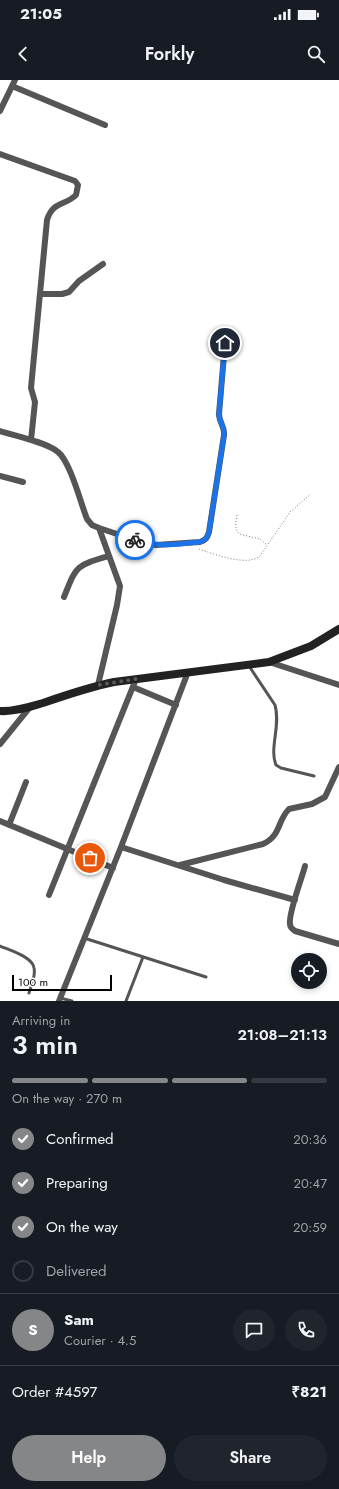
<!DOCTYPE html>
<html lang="en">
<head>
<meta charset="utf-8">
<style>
  :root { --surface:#171b24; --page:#20242c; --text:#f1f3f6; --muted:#9ea1a6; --line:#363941; --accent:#858687 }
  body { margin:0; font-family:Jost,sans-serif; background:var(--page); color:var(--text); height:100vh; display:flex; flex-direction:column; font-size:15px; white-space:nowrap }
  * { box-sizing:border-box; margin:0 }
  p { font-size:13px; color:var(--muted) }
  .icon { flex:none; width:22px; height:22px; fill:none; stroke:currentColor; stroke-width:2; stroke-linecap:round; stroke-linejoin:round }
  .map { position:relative; height:921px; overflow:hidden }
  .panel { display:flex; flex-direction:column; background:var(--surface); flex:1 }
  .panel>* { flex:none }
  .tools { position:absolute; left:291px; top:873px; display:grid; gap:8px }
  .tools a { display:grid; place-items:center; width:36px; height:36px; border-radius:50%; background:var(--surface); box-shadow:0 2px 6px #0003; font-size:20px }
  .scale { position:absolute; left:12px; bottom:10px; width:100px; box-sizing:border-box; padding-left:4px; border:2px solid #000; border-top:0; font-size:11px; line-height:14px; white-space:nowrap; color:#000; -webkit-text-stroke:3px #fff; paint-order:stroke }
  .pin { position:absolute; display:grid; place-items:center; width:34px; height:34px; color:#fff; margin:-17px; border:2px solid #fff; border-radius:50%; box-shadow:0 1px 4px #0007 }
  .courier { position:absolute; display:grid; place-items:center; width:40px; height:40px; margin:-20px; border:3px solid #1a73e8; border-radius:50%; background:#fff; color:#222; box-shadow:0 1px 5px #0007 }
  .summary em { font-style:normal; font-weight:600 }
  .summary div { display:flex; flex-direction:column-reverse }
  .summary { display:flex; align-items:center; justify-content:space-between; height:68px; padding:0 12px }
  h1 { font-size:26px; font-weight:600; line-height:30px }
  .bar { display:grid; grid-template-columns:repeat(4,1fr); gap:6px 4px; align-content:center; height:48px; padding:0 12px }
  .bar i { height:5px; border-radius:3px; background:var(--line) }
  .bar .current { background:var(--accent) }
  .bar p { grid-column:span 4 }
  .line { display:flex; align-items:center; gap:10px; padding:0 12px; border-top:1px solid var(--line) }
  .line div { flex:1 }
  .round { display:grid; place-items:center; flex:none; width:42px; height:42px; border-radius:21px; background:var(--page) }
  ol { padding:0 12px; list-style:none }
  li { display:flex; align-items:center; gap:12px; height:44px }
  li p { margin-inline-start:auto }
  li .icon { padding:4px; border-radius:50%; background:var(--accent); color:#fff; stroke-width:4 }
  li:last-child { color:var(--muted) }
  li i { width:22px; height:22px; border:2px solid var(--line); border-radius:50% }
  .cta { display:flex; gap:8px; margin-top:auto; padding:8px 12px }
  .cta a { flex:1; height:46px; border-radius:24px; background:var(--accent); color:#fff; font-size:16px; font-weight:600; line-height:46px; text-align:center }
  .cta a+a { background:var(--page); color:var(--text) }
  .status { display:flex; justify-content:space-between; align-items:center; height:28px; padding:0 20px; background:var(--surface); direction:ltr }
  .status svg { height:11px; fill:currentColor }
  header { display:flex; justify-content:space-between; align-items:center; height:52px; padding:0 12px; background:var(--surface); font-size:18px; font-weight:600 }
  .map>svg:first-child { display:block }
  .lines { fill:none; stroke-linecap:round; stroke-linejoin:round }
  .path { stroke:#777; stroke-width:1; stroke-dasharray:1 2; stroke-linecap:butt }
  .lane { stroke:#555; stroke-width:3 }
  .street { stroke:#555; stroke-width:6 }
  .secondary { stroke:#222; stroke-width:8 }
  .done { stroke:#595959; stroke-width:4; stroke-dasharray:0 7.2 }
  .route { stroke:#1a73e8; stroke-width:5 }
</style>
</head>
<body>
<div class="status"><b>21:05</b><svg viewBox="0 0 49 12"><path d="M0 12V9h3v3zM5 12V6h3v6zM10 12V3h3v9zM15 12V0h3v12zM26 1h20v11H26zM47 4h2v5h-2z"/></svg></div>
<header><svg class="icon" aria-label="back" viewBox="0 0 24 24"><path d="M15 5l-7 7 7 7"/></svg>Forkly<svg class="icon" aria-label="search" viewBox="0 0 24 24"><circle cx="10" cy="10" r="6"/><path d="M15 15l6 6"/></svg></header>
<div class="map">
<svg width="339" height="921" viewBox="0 0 339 921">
  <rect width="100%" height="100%" fill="#fff"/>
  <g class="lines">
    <path class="path" d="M237,435C236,441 234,448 239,454L260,459L267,465
      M199,469C214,474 247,487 260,476L290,432L311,414"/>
    <path class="lane" d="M249,586L275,625C281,646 269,668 276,685L281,688L314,696
      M84,858L206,897
      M0,866C9,870 33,877 34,888C36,896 31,906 29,913
      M60,918L72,921
      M126,921L143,877"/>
    <path class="street" d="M12,6L105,45
      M0,31L15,0
      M0,74L75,101L78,105L76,115C65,126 53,121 47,140L31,308L35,322L31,360
      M40,214H62L69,212L79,201L103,184
      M0,351C16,356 46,362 58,372C70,381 81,424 87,439L92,445L99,448L120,506L117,525L98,605
      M0,396L23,402
      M99,448L129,458L156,465L200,462C206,460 207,458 209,452L224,355C225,347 219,342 219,334L225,263
      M64,517C77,485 75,486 109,476
      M269,582L339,605
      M133,607L176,625
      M0,664L30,627
      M0,741L113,788
      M9,745L26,702
      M121,767L224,800L295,820
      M180,785L263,764C281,756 277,741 289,729L312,724L325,717L339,687
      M305,786C302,798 288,834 290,844C290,847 292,849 295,851L339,864
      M49,815L136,599
      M59,921L121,767L188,592"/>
    <path class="secondary" d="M0,631C14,632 29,627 43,623C66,615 90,607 114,602L269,582L311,566L339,549"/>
  </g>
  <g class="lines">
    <path class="done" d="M90,778L67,769L136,599L98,605L117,525L120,506L100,448L135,460"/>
    <path class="route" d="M135,460C160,468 175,464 200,462C206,460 207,458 209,452L224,355C225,347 219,342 219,334L225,263"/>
  </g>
</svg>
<div class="tools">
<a><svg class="icon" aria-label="locate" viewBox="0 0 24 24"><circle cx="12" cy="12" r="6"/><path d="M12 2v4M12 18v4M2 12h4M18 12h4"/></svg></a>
</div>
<div class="scale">100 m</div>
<div class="pin" style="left:90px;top:778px;background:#ea580c"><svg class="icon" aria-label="bag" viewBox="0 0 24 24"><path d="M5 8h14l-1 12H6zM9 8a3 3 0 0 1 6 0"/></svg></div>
<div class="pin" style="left:225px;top:263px;background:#1f2937"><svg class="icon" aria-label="home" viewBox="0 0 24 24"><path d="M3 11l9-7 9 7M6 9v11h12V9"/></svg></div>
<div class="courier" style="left:135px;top:460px"><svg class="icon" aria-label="bike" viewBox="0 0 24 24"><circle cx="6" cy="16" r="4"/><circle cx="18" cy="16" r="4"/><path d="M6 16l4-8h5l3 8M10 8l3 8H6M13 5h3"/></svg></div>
</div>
<section class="panel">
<div class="summary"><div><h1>3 min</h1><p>Arriving in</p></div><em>21:08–21:13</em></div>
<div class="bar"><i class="current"></i><i class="current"></i><i class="current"></i><i></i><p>On the way · 270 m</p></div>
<ol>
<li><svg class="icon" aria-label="check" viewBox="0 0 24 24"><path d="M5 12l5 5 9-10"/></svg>Confirmed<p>20:36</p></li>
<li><svg class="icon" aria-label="check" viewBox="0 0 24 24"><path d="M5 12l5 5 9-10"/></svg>Preparing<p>20:47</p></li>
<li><svg class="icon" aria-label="check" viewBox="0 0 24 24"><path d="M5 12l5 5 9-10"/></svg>On the way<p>20:59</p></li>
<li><i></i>Delivered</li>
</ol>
<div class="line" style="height:72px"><b class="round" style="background:var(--accent);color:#fff">S</b><div><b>Sam</b><p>Courier · 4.5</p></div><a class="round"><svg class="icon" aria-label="chat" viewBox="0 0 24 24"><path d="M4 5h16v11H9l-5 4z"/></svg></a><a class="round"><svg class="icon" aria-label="phone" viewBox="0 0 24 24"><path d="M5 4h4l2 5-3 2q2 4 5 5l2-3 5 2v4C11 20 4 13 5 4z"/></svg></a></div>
<div class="line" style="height:52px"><div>Order #4597</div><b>₹821</b></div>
<div class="cta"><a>Help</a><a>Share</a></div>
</section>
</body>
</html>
